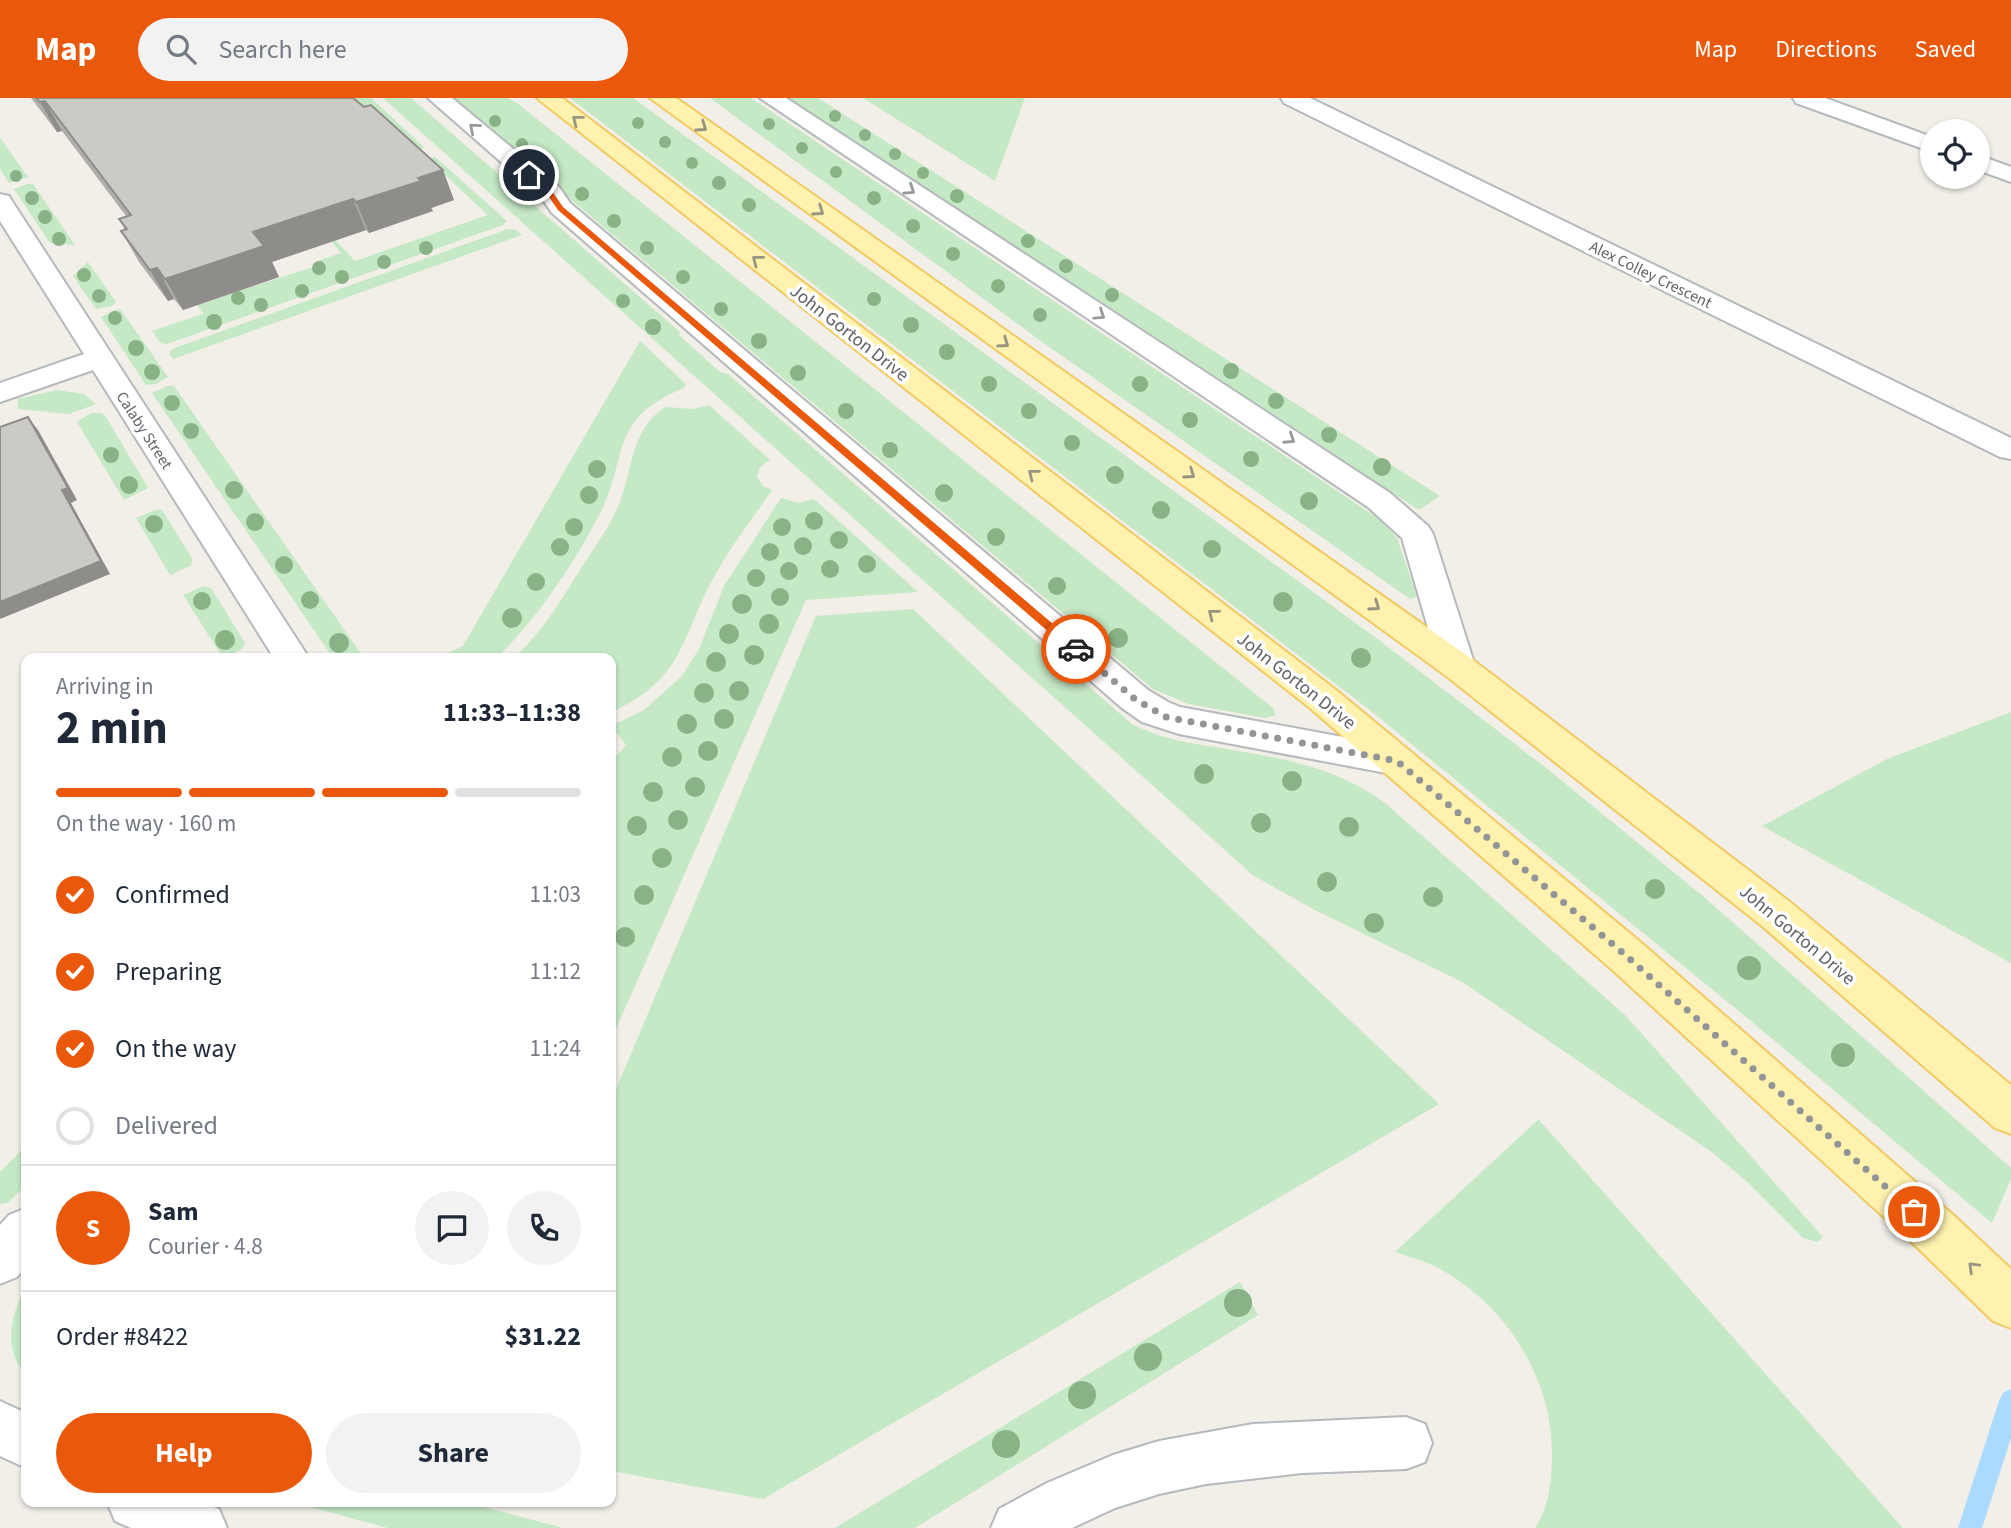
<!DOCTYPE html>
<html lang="en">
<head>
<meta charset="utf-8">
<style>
  :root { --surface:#fff; --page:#f2f2f3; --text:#1f2937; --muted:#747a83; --line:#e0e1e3; --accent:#ea580c }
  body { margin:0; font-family:"Source Sans 3",sans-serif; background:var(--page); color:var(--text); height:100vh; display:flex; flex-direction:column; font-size:26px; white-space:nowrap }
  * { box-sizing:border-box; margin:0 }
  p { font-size:23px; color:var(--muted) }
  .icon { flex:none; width:38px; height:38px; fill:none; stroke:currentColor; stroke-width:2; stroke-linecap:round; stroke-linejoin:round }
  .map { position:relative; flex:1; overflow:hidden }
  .sheet { position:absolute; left:21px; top:555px; width:595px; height:854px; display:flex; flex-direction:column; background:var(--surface); border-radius:14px; box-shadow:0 2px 5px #0004 }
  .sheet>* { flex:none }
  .buttons { position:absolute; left:1920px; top:21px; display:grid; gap:14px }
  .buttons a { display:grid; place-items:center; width:70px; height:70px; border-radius:50%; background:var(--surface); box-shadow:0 2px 5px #0004; font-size:35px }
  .pin { position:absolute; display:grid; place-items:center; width:60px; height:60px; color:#fff; margin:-30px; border:4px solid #fff; border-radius:50%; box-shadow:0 2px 7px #0007 }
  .courier { position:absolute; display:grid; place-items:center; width:70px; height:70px; margin:-35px; border:5px solid #ea580c; border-radius:50%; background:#fff; color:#222; box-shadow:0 2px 9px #0007 }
  .head em { font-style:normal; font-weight:700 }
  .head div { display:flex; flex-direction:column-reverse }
  .head { display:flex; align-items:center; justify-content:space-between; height:119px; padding:0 35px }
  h1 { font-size:46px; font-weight:700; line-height:52px }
  .bar { display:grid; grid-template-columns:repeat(4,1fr); gap:10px 7px; align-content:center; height:84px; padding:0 35px }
  .bar i { height:9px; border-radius:5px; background:var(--line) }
  .bar .active { background:var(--accent) }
  .bar p { grid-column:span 4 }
  .line { display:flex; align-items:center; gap:18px; padding:0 35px; border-top:2px solid var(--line) }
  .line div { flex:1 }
  .round { display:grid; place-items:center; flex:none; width:74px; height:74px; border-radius:37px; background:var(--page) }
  ol { padding:0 35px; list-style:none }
  li { display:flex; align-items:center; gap:21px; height:77px }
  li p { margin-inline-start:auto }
  li .icon { padding:7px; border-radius:50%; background:var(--accent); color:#fff; stroke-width:4 }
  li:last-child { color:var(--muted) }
  li i { width:38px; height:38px; border:4px solid var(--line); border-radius:50% }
  .cta { display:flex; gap:14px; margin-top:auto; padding:14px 35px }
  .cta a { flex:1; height:80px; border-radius:42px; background:var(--accent); color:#fff; font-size:28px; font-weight:700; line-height:80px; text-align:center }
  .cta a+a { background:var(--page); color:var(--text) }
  header { display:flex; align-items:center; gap:42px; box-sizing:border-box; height:98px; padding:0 35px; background:var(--accent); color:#fff }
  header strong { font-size:33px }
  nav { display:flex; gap:38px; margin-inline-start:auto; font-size:24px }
  .search { width:490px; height:63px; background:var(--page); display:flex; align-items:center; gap:18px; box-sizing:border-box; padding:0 24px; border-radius:38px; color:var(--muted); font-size:26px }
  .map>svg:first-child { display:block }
  .green { fill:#c5e8c5 }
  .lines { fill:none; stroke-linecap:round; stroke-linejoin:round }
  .stream { fill:#aadaff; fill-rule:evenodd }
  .street-casing { stroke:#b5b8bc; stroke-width:4 }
  .primary-casing { stroke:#f2c960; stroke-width:4 }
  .street { fill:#fff; fill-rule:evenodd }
  .primary { fill:#fff2af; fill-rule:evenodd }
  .tree { fill:#89b387 }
  .wall { fill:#afaea9 }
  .shaded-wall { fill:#8f8d8a }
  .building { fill:#cccac5; stroke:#8f8d8a; stroke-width:2 }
  .oneway { stroke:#979581 }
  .oneway2 { stroke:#979a9d }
  .route { fill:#ea580c }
  .done { stroke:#929495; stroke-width:7; stroke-dasharray:0 12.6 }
  .labels { text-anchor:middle; stroke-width:7; stroke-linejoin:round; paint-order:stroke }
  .far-street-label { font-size:16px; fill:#5f6368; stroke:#fff }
  .street-label { font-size:19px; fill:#5f6368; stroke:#fff }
</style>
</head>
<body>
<header>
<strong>Map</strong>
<div class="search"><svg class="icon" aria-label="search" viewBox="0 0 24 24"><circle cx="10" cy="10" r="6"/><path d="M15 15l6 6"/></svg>Search here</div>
<nav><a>Map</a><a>Directions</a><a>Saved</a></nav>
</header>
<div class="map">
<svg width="2011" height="1430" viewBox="0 0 2011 1430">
  <rect width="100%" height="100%" fill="#f1efe8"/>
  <path class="green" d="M339,0H371L425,50L419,51L384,19Z
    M383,0H411L680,234L679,237L720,274L728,276L1132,626C1159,640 1187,645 1216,649C1277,660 1334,667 1385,705L1625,917L1823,1139L1817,1144L1803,1140L1745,1082L1713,1055L1464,885L1315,812L1254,778Z
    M450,0H508L517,5L1273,610L1276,617L1265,620L1189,606L1153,591Z
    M570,0H633L1375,539L1545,669L1704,799L2011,1070V1081L1992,1125L1757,928L1371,613Z
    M710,0H751L1382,423L1397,440L1417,499L1410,501L1397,492L1045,246Z
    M789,0H818L1440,398L1419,412Z
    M863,0H1025L995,83Z
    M0,40L28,79L9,85L0,71Z
    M435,59L507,123L503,127L167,246L161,245L152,233L203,216L197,207L319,167L317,163L341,155L331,143L340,141L336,143L355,163L488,117L431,64L410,67Z
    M27,86H33L75,147L50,145L14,91Z
    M508,131L516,132L522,137L173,261L169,256L172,251Z
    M88,164L116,204L112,208L96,211L73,178Z
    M114,212H121L168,279L156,286L146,287L101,219Z
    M640,243L686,286L684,290C605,322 631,360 597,421C573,467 534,525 496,560H437L463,548Z
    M167,288H174L364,560H333L152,295Z
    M57,292L84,296L96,306L69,316L18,311V301Z
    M709,307L770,362L760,369L757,379L763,388L772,392C753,420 731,448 715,477C681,538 685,582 611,614V560H513C543,535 561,501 582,469C594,450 608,431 618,409C633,374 629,333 665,309L693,311Z
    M91,315H102L106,319L148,390L124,402L77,324Z
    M781,400L798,405L814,401L918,494L806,502L611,942V664L626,647L611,628L644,612L682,578L699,551L724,488Z
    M155,412H162L193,462L190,468L170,477L136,420Z
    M204,488L211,490L245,545L242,551L223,560L183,497Z
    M913,511L1439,1006L763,1401L611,1373V1003L816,518Z
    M2011,614V865L1762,728L1887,661Z
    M1539,1021V1022L1903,1430H1535C1549,1411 1552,1381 1552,1358C1553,1281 1507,1208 1440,1171C1426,1163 1410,1159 1395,1154Z
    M26,1047V1087L8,1105L0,1106V1074Z
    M1240,1184L1258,1217L915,1430H835Z
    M26,1189V1276C2,1253 11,1214 26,1189Z
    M292,1404H465L563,1430H388Z"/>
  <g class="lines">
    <path class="stream" d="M2011,1291V1340L1982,1430H1958L1999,1303L2003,1295Z"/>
    <g class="street-casing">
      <path id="street" d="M428,0H452L559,89L570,105L1148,592L1168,604L1180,609L1397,649L1410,653L1416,663L1410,673L1397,677L1179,636L1142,624L1122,610L552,115L541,99Z
        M760,0H786L1390,395L1428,428L1433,436L1475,568L1469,577L1457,581L1445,577L1439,568L1402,440L1368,409Z
        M1281,0H1310L2011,340V361L2000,359L1284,5Z
        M1793,0H1825L1932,39V54L1796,5Z
        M1978,57L2011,69V84L1978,72Z
        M0,96L9,98L12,103L309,560H274L93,272L0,304V285L84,256L0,123Z
        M26,1110V1169L17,1179L0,1186V1127L9,1117Z
        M0,1303L26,1315V1370L0,1358Z
        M1406,1319L1425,1326L1432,1345L1425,1364L1406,1371L1302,1375L1206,1386L1159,1396L1115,1410L1072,1430H991L999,1411L1047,1385L1113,1357L1159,1343L1253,1326Z
        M107,1404H202L219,1411L227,1430H131L115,1423Z"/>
    </g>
    <g class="primary-casing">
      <path id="primary" d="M537,0H562L1336,592L1638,842L1952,1116L2011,1171V1230L1993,1223L1918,1150L1608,868L1310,610Z
        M650,0H676L1469,559L1790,804L2011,987V1036L1995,1030L1762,828L1445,577Z"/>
    </g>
    <use href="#street" class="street"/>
    <use href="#primary" class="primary"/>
  </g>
  <g class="tree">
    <circle cx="835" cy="18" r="6"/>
    <circle cx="495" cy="23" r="6"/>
    <circle cx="638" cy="25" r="6"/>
    <circle cx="769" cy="26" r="6"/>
    <circle cx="865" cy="37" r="6"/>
    <circle cx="665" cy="44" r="6"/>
    <circle cx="522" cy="46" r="6"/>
    <circle cx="802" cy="50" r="6"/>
    <circle cx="895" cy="56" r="6"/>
    <circle cx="692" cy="65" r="6"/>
    <circle cx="551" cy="71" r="6"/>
    <circle cx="836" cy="74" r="6"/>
    <circle cx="923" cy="75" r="6"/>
    <circle cx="16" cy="78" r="6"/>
    <circle cx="719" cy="85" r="7"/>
    <circle cx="582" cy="96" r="7"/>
    <circle cx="957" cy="98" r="7"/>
    <circle cx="32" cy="100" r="7"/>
    <circle cx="874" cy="100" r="7"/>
    <circle cx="749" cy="107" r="7"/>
    <circle cx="45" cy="119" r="7"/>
    <circle cx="614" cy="123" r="7"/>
    <circle cx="913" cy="128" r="7"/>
    <circle cx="59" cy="141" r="7"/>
    <circle cx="1028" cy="143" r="7"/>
    <circle cx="426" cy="150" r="7"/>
    <circle cx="647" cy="150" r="7"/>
    <circle cx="953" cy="156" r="7"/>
    <circle cx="384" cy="164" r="7"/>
    <circle cx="1066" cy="168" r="7"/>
    <circle cx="319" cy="170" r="7"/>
    <circle cx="84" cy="177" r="7"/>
    <circle cx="342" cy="179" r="7"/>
    <circle cx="683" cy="179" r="7"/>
    <circle cx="998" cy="188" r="7"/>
    <circle cx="302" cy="193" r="7"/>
    <circle cx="1112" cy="197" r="7"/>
    <circle cx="99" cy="198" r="7"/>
    <circle cx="238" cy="200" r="7"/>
    <circle cx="874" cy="201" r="7"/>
    <circle cx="623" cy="203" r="7"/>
    <circle cx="261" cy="207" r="7"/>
    <circle cx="721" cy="211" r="7"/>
    <circle cx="1040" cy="217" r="7"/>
    <circle cx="115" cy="220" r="7"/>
    <circle cx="214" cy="224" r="8"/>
    <circle cx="911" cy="227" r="8"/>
    <circle cx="653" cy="229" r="8"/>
    <circle cx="759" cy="243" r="8"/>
    <circle cx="136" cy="250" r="8"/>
    <circle cx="947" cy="254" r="8"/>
    <circle cx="1231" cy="273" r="8"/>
    <circle cx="152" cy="274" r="8"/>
    <circle cx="798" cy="275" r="8"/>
    <circle cx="989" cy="286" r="8"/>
    <circle cx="1140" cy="286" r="8"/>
    <circle cx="1276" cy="303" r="8"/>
    <circle cx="172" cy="305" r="8"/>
    <circle cx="846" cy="313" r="8"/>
    <circle cx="1029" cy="313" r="8"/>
    <circle cx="1190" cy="322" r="8"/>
    <circle cx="191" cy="333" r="8"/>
    <circle cx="1329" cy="337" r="8"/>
    <circle cx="1072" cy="345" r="8"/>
    <circle cx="890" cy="352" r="8"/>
    <circle cx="111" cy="357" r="8"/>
    <circle cx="1251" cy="361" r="8"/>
    <circle cx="1382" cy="369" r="9"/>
    <circle cx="597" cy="371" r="9"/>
    <circle cx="1115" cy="377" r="9"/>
    <circle cx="129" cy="387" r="9"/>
    <circle cx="234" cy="392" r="9"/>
    <circle cx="944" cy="395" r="9"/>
    <circle cx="589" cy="397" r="9"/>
    <circle cx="1309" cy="403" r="9"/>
    <circle cx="1161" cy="412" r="9"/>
    <circle cx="814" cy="423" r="9"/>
    <circle cx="255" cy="424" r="9"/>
    <circle cx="154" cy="426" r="9"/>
    <circle cx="574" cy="429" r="9"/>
    <circle cx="782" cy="429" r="9"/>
    <circle cx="996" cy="439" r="9"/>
    <circle cx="839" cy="442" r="9"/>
    <circle cx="803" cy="448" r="9"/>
    <circle cx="560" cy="449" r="9"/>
    <circle cx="1212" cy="451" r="9"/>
    <circle cx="770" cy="454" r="9"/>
    <circle cx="867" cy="466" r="9"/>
    <circle cx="284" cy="467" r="9"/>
    <circle cx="830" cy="471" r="9"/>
    <circle cx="789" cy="473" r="9"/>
    <circle cx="756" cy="480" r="9"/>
    <circle cx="536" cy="484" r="9"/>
    <circle cx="1057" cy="488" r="9"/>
    <circle cx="780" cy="499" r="9"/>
    <circle cx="310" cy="502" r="9"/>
    <circle cx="202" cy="503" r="9"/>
    <circle cx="1283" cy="504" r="10"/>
    <circle cx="742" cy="506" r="10"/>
    <circle cx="512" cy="520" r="10"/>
    <circle cx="769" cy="526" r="10"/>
    <circle cx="729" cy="536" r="10"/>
    <circle cx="1118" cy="540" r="10"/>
    <circle cx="225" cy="542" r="10"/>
    <circle cx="339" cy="545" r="10"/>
    <circle cx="754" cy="557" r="10"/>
    <circle cx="1361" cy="560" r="10"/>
    <circle cx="716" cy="564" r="10"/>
    <circle cx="739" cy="593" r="10"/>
    <circle cx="704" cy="595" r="10"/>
    <circle cx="724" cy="621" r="10"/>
    <circle cx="687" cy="626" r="10"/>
    <circle cx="708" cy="653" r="10"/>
    <circle cx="672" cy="659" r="10"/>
    <circle cx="1204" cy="676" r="10"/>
    <circle cx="1292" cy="683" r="10"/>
    <circle cx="695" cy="689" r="10"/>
    <circle cx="653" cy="694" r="10"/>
    <circle cx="678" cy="722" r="10"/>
    <circle cx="1261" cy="725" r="10"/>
    <circle cx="637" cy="728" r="10"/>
    <circle cx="1349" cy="729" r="10"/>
    <circle cx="662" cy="760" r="10"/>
    <circle cx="1327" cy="784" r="10"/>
    <circle cx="1655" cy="791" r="10"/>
    <circle cx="644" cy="797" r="10"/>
    <circle cx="1433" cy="799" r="10"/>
    <circle cx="1374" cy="825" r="10"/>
    <circle cx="625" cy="839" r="10"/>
    <circle cx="1749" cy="870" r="12"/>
    <circle cx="1843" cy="957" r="12"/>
    <circle cx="1238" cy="1205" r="14"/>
    <circle cx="1148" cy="1259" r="14"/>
    <circle cx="1082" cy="1297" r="14"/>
    <circle cx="1006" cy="1346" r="14"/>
  </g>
  <path class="wall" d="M31,0H353L454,102L431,110L433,113L369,135L366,132L272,164L279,179L183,212L174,201L168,203L139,164L121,133L125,132L119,121L126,118L62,33L57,34Z"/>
  <path class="shaded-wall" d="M45,3L62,33L57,34L40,4Z
    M443,72L454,102L431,110L433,113L369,135L356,104L418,80Z
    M353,101L366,132L272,164L279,179L183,212L165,181L253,134Z
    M157,170L174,201L168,203L150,172Z
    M28,319L38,332L77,402L71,405L110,476L0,521V504L62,392Z"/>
  <path class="building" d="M36,0H353L364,9L371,7L443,72L418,80L421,83L356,104L353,101L253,134L264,148L165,181L157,170L150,172L121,133L127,131L119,121L131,117L45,3L40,4Z
    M28,319L68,390L62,392L101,463L0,504V329Z"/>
  <defs><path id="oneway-chevron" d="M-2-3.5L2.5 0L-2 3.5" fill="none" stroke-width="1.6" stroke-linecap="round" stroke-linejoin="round" transform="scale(1.75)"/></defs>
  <g class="oneway">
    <use href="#oneway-chevron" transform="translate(577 22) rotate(-142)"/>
    <use href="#oneway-chevron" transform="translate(702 29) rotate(35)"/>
    <use href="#oneway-chevron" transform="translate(819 113) rotate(35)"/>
    <use href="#oneway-chevron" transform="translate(757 162) rotate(-142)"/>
    <use href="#oneway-chevron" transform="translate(1004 245) rotate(35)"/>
    <use href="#oneway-chevron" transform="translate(1033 376) rotate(-142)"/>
    <use href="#oneway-chevron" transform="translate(1190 376) rotate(35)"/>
    <use href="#oneway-chevron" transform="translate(1375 508) rotate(35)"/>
    <use href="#oneway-chevron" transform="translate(1213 516) rotate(-142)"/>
    <use href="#oneway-chevron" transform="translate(1973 1169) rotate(-136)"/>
  </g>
  <g class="oneway2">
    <use href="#oneway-chevron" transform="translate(474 30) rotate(-140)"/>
    <use href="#oneway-chevron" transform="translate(910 92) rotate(34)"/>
    <use href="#oneway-chevron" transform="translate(1100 217) rotate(34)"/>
    <use href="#oneway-chevron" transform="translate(1290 341) rotate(33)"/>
  </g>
  <path class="route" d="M527,76H532L552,93L563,109L1080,549V554H1072L558,112L547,96L527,79Z"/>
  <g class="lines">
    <path class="done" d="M1076,551L1135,601L1166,619L1397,663L1623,855L1914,1114"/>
  </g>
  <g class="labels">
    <g class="far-street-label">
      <text transform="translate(1651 176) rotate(26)" y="6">Alex Colley Crescent</text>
      <text transform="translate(145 332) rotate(57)" y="6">Calaby Street</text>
    </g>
    <g class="street-label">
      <text transform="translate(850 234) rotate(38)" y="7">John Gorton Drive</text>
      <text transform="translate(1297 582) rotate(38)" y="7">John Gorton Drive</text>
      <text transform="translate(1798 836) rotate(40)" y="7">John Gorton Drive</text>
    </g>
  </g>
</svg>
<div class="buttons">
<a><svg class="icon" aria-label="locate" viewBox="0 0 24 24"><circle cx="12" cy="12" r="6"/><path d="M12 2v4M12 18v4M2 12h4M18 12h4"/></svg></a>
</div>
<div class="pin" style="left:1914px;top:1114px;background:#ea580c"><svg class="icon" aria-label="bag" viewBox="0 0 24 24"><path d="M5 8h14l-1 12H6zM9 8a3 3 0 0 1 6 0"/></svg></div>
<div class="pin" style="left:529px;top:77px;background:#1f2937"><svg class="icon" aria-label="home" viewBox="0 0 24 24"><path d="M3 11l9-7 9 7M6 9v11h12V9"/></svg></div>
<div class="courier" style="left:1076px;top:551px"><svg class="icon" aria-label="car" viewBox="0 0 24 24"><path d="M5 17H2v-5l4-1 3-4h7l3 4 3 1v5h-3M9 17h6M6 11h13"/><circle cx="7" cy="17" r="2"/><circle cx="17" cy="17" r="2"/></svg></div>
<section class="sheet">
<div class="head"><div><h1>2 min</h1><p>Arriving in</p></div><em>11:33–11:38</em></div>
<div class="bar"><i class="active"></i><i class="active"></i><i class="active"></i><i></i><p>On the way · 160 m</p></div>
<ol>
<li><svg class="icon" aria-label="check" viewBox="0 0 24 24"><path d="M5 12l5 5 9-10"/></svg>Confirmed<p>11:03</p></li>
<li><svg class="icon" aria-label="check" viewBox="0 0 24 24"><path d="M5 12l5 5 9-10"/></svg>Preparing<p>11:12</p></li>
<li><svg class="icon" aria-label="check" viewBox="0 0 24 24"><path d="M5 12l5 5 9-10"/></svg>On the way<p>11:24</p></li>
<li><i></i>Delivered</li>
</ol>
<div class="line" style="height:126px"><b class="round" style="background:var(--accent);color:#fff">S</b><div><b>Sam</b><p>Courier · 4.8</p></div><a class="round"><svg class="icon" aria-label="chat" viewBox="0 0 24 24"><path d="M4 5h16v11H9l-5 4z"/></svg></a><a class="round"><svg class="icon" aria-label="phone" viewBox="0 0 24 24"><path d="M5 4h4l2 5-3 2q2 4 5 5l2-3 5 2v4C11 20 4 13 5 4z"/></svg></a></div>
<div class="line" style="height:91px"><div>Order #8422</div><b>$31.22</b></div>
<div class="cta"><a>Help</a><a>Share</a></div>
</section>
</div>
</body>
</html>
